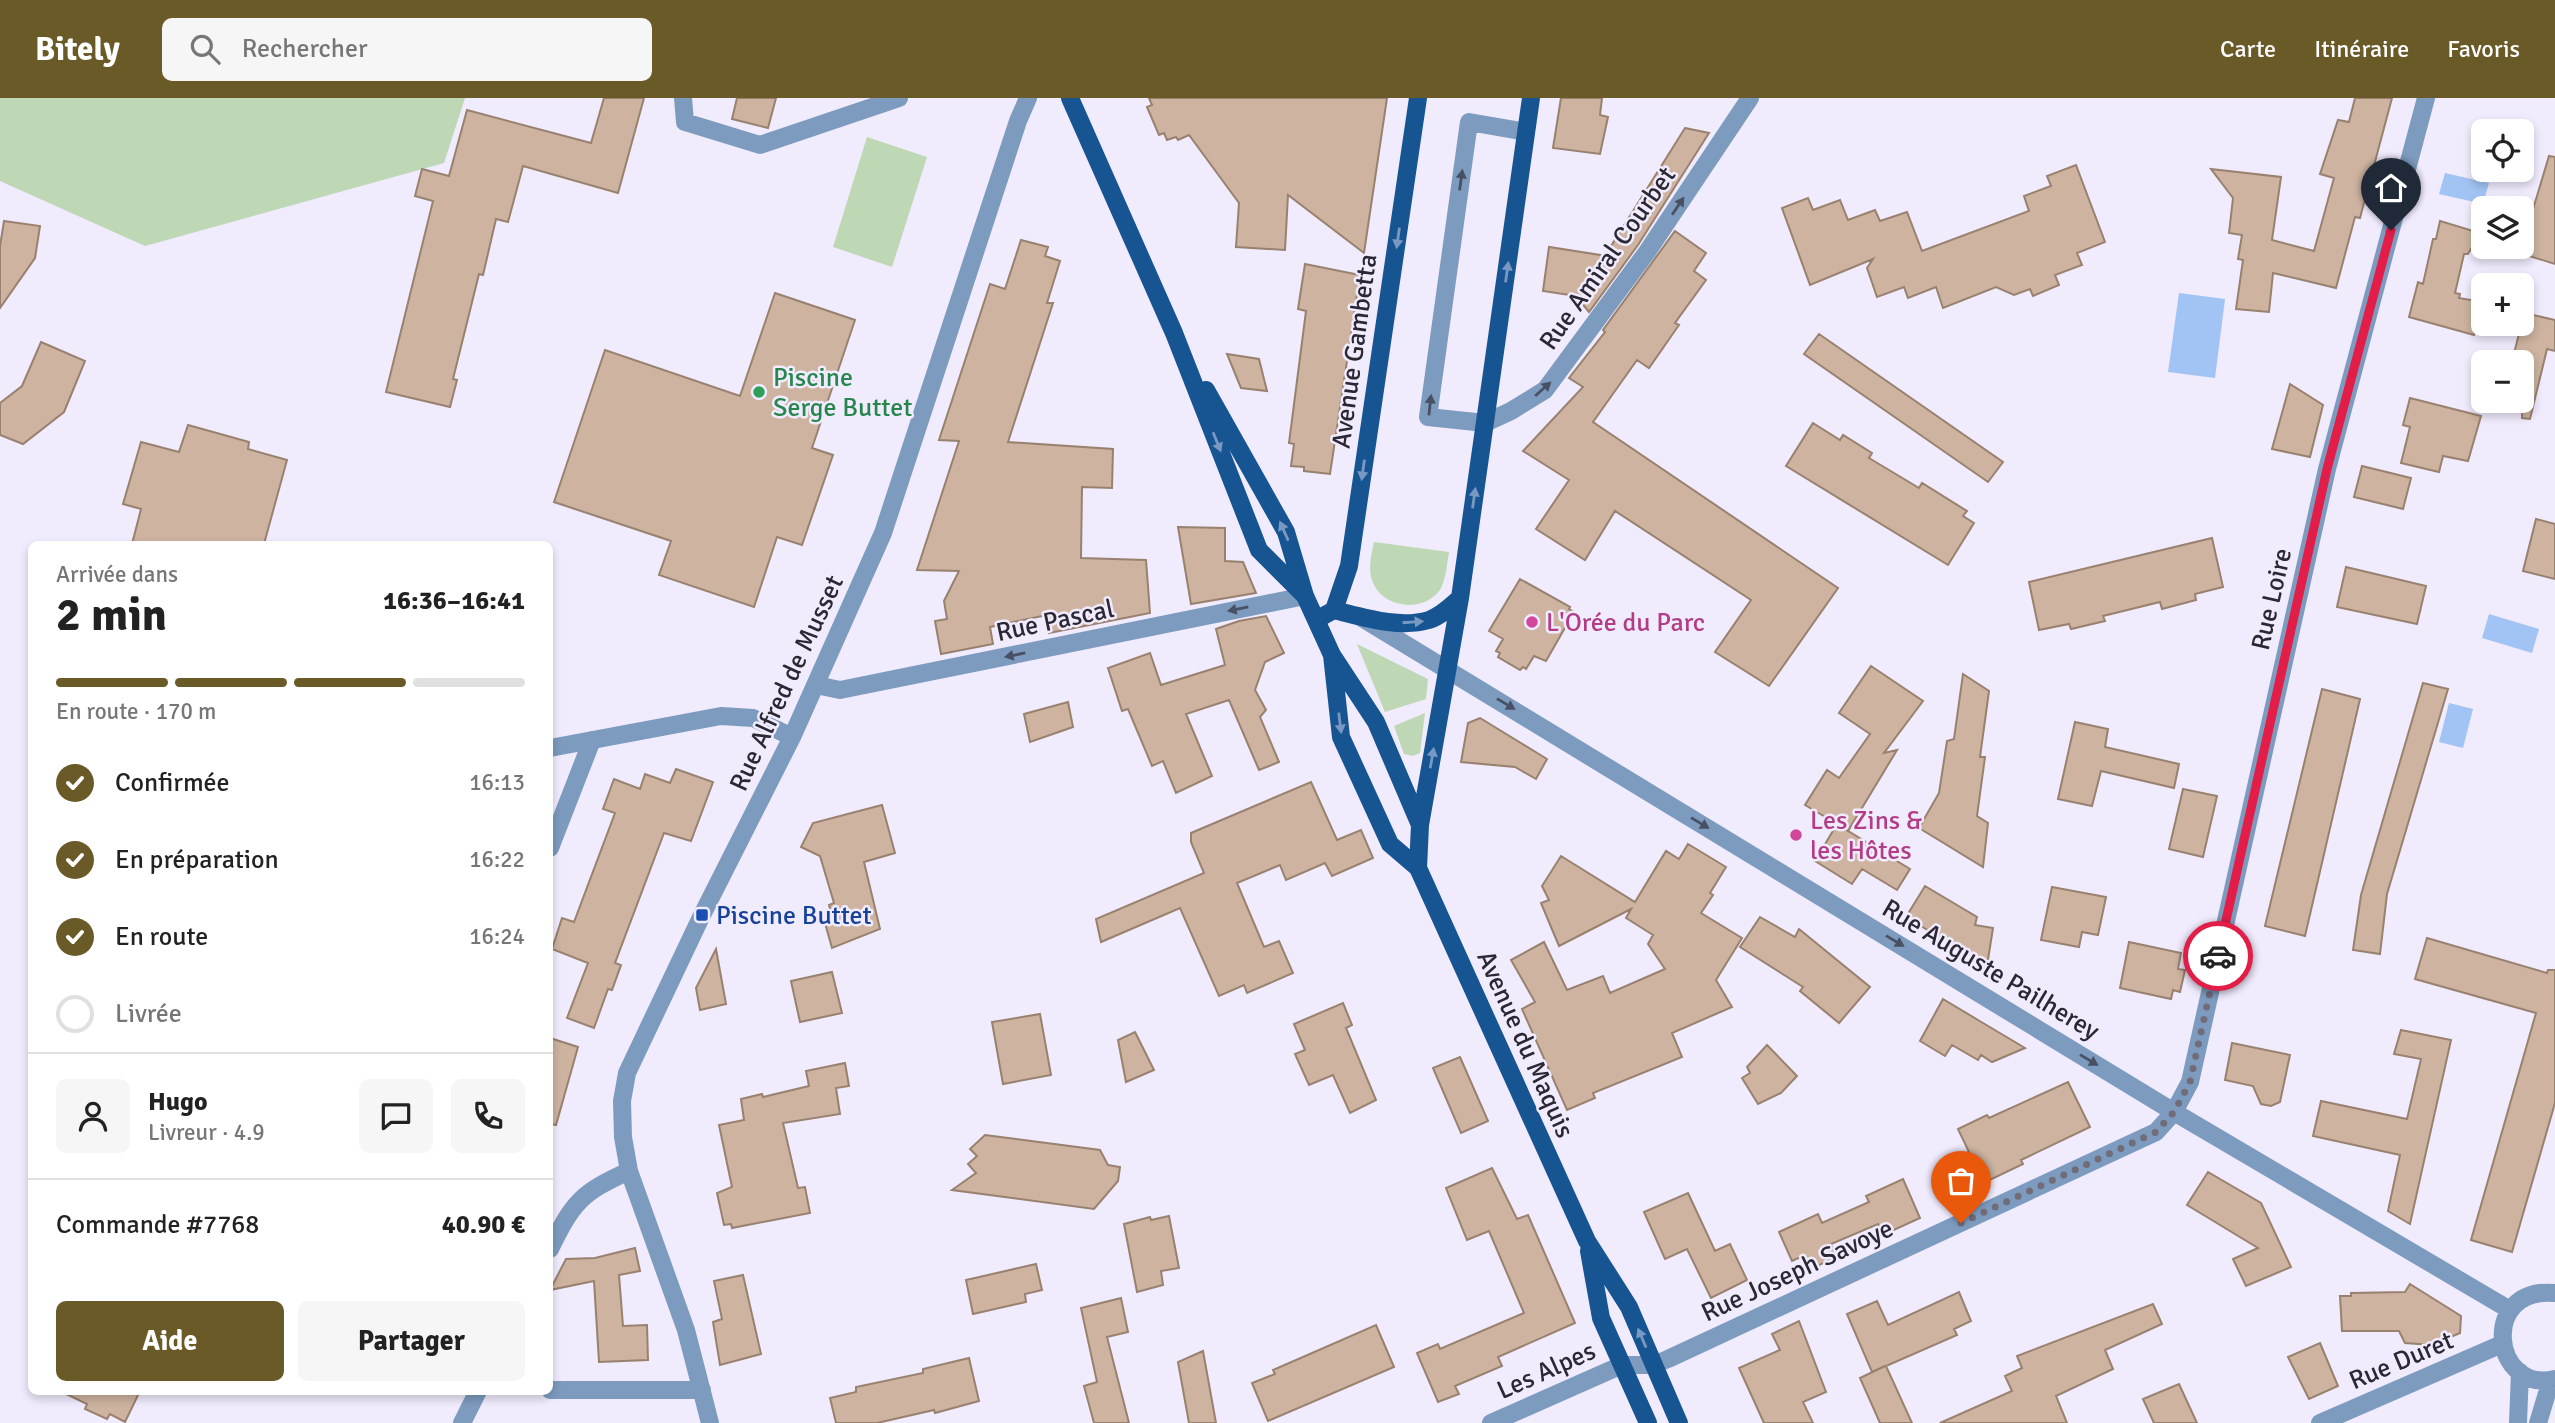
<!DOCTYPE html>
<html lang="fr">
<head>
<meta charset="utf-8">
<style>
  :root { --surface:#fff; --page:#f6f6f6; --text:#222; --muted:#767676; --line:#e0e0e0; --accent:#695a27 }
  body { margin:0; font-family:Signika,sans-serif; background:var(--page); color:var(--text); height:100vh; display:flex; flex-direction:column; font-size:26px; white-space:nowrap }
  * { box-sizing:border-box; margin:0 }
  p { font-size:23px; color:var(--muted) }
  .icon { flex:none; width:38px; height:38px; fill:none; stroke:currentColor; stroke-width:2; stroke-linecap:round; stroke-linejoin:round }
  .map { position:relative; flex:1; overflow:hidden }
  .drawer { position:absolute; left:28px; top:443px; width:525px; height:854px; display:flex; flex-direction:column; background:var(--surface); border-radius:10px; box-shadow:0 4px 10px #0003 }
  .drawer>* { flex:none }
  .tools { position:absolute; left:2471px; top:21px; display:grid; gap:14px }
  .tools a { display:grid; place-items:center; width:63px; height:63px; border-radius:10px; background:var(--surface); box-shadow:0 4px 10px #0003; font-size:35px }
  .pin { position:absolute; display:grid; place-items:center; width:60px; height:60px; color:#fff; margin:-72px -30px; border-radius:50% 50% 50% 0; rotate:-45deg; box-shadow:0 0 7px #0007 }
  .pin .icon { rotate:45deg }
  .courier { position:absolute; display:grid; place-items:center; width:70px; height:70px; margin:-35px; border:5px solid #e11d48; border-radius:50%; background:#fff; color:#222; box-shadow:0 2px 9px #0007 }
  .headline em { font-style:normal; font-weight:700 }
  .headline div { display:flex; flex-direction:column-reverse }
  .headline { display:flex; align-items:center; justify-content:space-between; height:119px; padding:0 28px }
  h1 { font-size:46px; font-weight:700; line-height:52px }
  .bar { display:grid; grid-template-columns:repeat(4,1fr); gap:10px 7px; align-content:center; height:84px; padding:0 28px }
  .bar i { height:9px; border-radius:5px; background:var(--line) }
  .bar .active { background:var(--accent) }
  .bar p { grid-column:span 4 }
  .line { display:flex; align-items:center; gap:18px; padding:0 28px; border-top:2px solid var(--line) }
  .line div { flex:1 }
  .round { display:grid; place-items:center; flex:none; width:74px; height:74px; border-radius:10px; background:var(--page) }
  ol { padding:0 28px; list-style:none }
  li { display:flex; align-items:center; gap:21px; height:77px }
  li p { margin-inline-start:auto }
  li .icon { padding:7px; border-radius:50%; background:var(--accent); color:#fff; stroke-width:4 }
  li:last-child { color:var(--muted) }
  li i { width:38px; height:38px; border:4px solid var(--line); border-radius:50% }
  .primary-button { display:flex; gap:14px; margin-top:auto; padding:14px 28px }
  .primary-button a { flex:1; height:80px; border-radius:10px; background:var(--accent); color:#fff; font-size:28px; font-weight:700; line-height:80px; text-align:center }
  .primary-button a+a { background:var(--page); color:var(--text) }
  header { display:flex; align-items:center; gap:42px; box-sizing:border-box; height:98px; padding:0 35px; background:var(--accent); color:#fff }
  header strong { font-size:33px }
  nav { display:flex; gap:38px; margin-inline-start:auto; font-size:24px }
  .search { width:490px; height:63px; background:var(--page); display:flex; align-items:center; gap:18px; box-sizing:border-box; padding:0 24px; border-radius:10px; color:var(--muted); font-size:26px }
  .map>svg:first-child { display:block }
  .green { fill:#bed7b4 }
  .water { fill:#a2c4f5 }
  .building { fill:#cdb3a0; stroke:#99816f; stroke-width:2 }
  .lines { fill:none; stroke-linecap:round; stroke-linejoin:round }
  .minor { stroke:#7d9bbf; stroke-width:18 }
  .major { stroke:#175492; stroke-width:18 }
  .oneway { fill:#485064 }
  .oneway2 { fill:#7998c2 }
  .done { stroke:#706c7a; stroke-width:7; stroke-dasharray:0 12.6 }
  .route { stroke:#e11d48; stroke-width:9 }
  .leisure-dot { fill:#2e9e5b; stroke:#f0ebfd; stroke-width:2.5 }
  .hotel-dot { fill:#d1479c; stroke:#f0ebfd; stroke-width:2.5 }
  .transit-dot { fill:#1a4fb4; stroke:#f0ebfd; stroke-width:2.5 }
  .labels { text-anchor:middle; stroke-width:5; stroke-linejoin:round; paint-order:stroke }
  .street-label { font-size:26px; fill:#2b2833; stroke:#f0ebfd }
  .leisure-label { font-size:26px; fill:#27864d; stroke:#f0ebfd; text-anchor:start }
  .hotel-label { font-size:26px; fill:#b23c85; stroke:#f0ebfd; text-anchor:start }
  .transit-label { font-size:26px; fill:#164399; stroke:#f0ebfd; text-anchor:start }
</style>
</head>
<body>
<header>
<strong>Bitely</strong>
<div class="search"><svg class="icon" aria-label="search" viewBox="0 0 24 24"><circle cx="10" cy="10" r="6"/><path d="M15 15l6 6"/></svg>Rechercher</div>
<nav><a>Carte</a><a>Itinéraire</a><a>Favoris</a></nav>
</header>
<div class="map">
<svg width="2555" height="1325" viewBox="0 0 2555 1325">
  <rect width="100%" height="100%" fill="#f0ebfd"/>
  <path class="green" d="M0,0H465L444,65L145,148L0,83Z
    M867,39L927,59L892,169L833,149Z
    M1374,444L1449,454C1447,466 1446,481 1440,492C1424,514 1386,511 1374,487C1367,474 1371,458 1374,444Z
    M1357,546L1428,581L1426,601L1385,614Z
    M1425,615L1420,655L1413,658L1404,656L1394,628Z"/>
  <path class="water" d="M2445,75L2489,85L2483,106L2439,96Z
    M2179,195L2225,201L2215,280L2168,274Z
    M2489,516L2539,531L2532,555L2482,540Z
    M2449,605L2473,611L2463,650L2439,644Z"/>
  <path class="building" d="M604,0H644L618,95L523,68L508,124L496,121L483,177L479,176L453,281L457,282L450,309L386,294L433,103L415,98L422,71L449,78L467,12L591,45Z
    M737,0H776L768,30L732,21Z
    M1149,0H1387L1364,155L1288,97L1285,152L1236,149L1239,105L1189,37L1178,42L1176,39L1167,42L1164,35L1159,37L1147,9L1152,7Z
    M1561,0H1602L1600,17L1608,19L1600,56L1553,50Z
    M2355,0H2392L2360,120L2355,119L2336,190L2273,175L2269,214L2236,211L2243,162L2238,161L2242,137L2229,135L2233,100L2211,71L2281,79L2272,142L2314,153L2334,80L2320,76L2338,22L2349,24Z
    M1685,30L1709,35L1638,147L1589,214L1576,198L1543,193L1549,149L1607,158L1608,153Z
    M2549,58L2555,59V166L2523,156L2525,149L2522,148Z
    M2076,67L2105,144L2077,155L2082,167L2055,177L2059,187L2033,198L2030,191L2014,197L1996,189L1943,210L1936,189L1908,200L1904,189L1877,199L1867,170L1873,161L1810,187L1782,110L1808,100L1813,112L1840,102L1848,122L1875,112L1880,123L1907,114L1922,153L2029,113L2024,98L2051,88L2047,78Z
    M4,123L40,128L35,160L0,210V148Z
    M2440,123L2480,135L2468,156H2464L2455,195L2460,196L2459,200L2482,204L2474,237L2409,219L2418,184L2423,186L2433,141H2436Z
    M1675,133L1706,155L1694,173L1706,182L1675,225L1679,227L1649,270L1637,262L1593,324L1838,490L1769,588L1715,554L1751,502L1615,413L1585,462L1536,431L1569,382L1523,353L1583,289L1569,280L1605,234L1603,232Z
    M1021,142L1048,149L1045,158L1060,163L1047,205H1053L1008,344L1113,351L1112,390L1082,389L1081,460L1146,462L1150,515L1049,535L1047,517L990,529L993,546L941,556L935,523L947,521L944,503L959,473L917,472L959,343L939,342L990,186L1005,191Z
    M1305,166L1360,177L1330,376L1304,373V369L1291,368L1294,346L1289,345L1306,213L1298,211Z
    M775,195L855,222L812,350L833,357L802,447L777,439L754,509L659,477L671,443L554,404L605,252L740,298Z
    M2524,215L2555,222V253L2547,251L2530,321L2522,320V264H2512Z
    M1819,236L2003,364L1988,384L1804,256Z
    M41,244L85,263L64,314L23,346L0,337V305L22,288Z
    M1227,256L1259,261L1267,293L1241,290Z
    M2290,286L2323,307L2310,359L2272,351Z
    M2410,300L2481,318L2468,363L2443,358L2439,374L2401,365L2410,329L2403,327Z
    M1813,325L1840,342L1843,337L1872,355L1869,360L1919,390L1922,385L1967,413L1963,418L1974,425L1948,467L1786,368Z
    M188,327L249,344L248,351L287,362L264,446H132L141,411L123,406L141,344L179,354Z
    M2362,368L2411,380L2403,411L2354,399Z
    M2536,421L2555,426V481L2523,473Z
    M1178,429L1225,430V463L1243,464L1256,495L1191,506Z
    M2212,440L2223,489L2195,496L2196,502L2162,511L2160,504L2103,518L2105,523L2071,531L2069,526L2039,532L2029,484Z
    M2346,469L2426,488L2417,526L2337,509Z
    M1520,481L1570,509L1569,511L1574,514L1546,563L1534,558L1526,571L1523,569L1520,572L1498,559L1500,555L1496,553L1503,541L1489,533Z
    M1266,518L1284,555L1265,564L1255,592L1266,612L1260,619L1279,664L1259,672L1229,602L1186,616L1212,678L1176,695L1163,663L1152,668L1128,611L1122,613L1108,570L1150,555L1161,587L1225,567L1216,531L1239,523Z
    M1871,568L1923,603L1884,655L1897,652L1848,733L1845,731L1910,771L1897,792L1862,771L1852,786L1815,763L1837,726L1805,707L1827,672L1839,680L1870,636L1839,615Z
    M1963,576L1989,593L1980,659H1985L1977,718L1988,725L1983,769L1919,730L1939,695L1947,643L1954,641Z
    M2423,585L2448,591L2387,796L2380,856L2353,852L2361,797Z
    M2322,591L2360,601L2305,838L2265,828Z
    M1068,604L1073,629L1030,644L1024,616Z
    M1480,620L1547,661L1536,681L1515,669L1461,664L1468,625Z
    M2075,624L2108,631L2105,649L2179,666L2174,690L2101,673L2092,708L2058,701Z
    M676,671L713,684L691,743L664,735L615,865L621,867L612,892L608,891L594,930L567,920L588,865L552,851L562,820L574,824L615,715L603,711L614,681L640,691L645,676L670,685Z
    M1311,684L1337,742L1361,732L1373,760L1332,778L1325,765L1286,782L1280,767L1237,785L1264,849L1279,843L1293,875L1247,895L1244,887L1219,898L1180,810L1101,844L1096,821L1204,775L1191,744V735Z
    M2183,691L2217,698L2203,759L2169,751Z
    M882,707L895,755L864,764L880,831L832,850L825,825L833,822L829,807L834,805L820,758L801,749L813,725Z
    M1688,746L1726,769L1710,795L1713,797L1701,815L1742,840L1716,882L1732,909L1672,935L1682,959L1593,995L1595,1000L1567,1012L1522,911L1535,904L1511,862L1544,844L1567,892L1603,878L1610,895L1665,871L1648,846L1653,837L1626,820L1631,811L1559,848L1541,805L1549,802L1542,788L1561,758L1635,804L1666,753L1679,761Z
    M1925,788L1977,819L1975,827L1993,830L1987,868L1906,819Z
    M2052,789L2106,799L2098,837L2082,834L2079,849L2041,842Z
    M1760,819L1795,839L1799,831L1870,889L1839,925L1800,893L1803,889L1740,849Z
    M2427,840L2547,875L2548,872H2555V1005L2512,1154L2471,1142L2536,915L2415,881Z
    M2129,844L2181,855L2178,871L2185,872L2180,894L2173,892L2171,901L2120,890Z
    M716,851L726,906L700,912L696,890Z
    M832,874L842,915L800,924L791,883Z
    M1943,901L1978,922L2025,950L1992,964L1981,957L1978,962L1952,947L1945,958L1920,943Z
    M1343,905L1352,927L1346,930L1376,1002L1350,1015L1333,977L1309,987L1295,956L1305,952L1294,926Z
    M1040,916L1051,977L1003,986L992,924Z
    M2401,932L2451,942L2410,1126L2388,1113L2400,1057L2313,1038L2321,1003L2407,1021L2421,961L2394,956Z
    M1135,934L1154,972L1126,984L1118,942Z
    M550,940L578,949L556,1027L550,1026Z
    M2232,945L2290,957L2280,1004L2271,1008L2261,1006L2253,988L2225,982Z
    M1767,947L1797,978L1781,995L1758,1006L1742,980L1750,975L1747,969Z
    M1460,959L1488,1023L1461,1035L1433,970Z
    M845,965L849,988L836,990L840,1016L783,1025L798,1090L805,1089L810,1115L732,1130L731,1126L724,1127L717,1095L732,1089L719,1027L744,1022L741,1001L762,996L763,999L809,988L806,973Z
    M2068,984L2090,1029L2021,1062L2023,1066L1973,1090L1959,1059L1969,1054L1958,1031L1987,1017L1989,1020Z
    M985,1037L1100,1052L1108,1067L1120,1069L1118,1083L1094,1111L952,1092L976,1075L968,1066L977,1058L970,1051Z
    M1492,1070L1517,1121L1528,1117L1575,1225L1498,1259L1502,1268L1455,1288L1459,1296L1438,1304L1417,1255L1438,1246L1440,1251L1524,1215L1489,1133L1467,1142L1446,1090Z
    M2208,1074L2261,1105L2291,1169L2246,1188L2233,1161L2258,1150L2187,1107Z
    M1903,1081L1920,1120L1883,1137L1878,1126L1831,1146L1836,1159L1809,1172L1803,1158L1792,1163L1779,1134L1818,1116L1822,1125L1869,1104L1866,1098Z
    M1688,1095L1715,1153L1730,1146L1747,1182L1711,1200L1687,1151L1665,1161L1644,1114Z
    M1169,1118L1179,1170L1161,1173L1163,1187L1137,1194L1124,1126L1150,1119L1151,1122Z
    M635,1150L640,1173L619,1177L623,1228L647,1227L648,1262L599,1264L594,1183L550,1192L566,1161L595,1160Z
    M1036,1166L1042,1192L1025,1196L1026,1204L973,1216L966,1182Z
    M743,1177L761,1256L720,1267L713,1224L722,1221L714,1183Z
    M2410,1186L2461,1218L2460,1235L2432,1247L2405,1245L2399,1233H2342L2340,1198H2351V1195L2405,1194Z
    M1959,1194L1971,1223L1954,1231L1957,1237L1886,1268L1912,1325H1880L1860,1280L1885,1268L1872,1274L1847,1216L1877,1203L1888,1227Z
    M1121,1200L1128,1234L1107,1239L1129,1325H1094L1084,1288L1097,1284L1081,1210Z
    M2153,1206L2162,1226L2105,1252L2113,1271L2056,1298L2067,1325H1940L2012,1293L2005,1278L2022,1270L2017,1258Z
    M1799,1223L1826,1294L1803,1304L1813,1325H1764L1739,1270L1780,1252L1772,1236Z
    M1376,1227L1394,1269L1268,1323L1252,1285L1275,1276L1273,1272Z
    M2320,1245L2338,1288L2309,1301L2288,1259Z
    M1203,1253L1216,1325H1189L1178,1264Z
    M969,1260L979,1303L935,1315L934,1312L877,1325H836L830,1300L856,1294V1289L923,1275V1271Z
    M2179,1286L2197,1325H2154L2143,1301Z
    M60,1293H140L125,1324L110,1316L107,1321L85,1311L87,1306Z"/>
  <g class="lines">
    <path class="minor" d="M683,0L685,24L760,47L899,0
      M1526,34L1469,24L1428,319L1485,325L1511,313L1545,292L1647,154L1750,0
      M1362,520L2174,1014L2510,1212
      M816,587L840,592L1305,498
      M550,650L721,618L753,620L792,639
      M550,750L592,642
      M550,1151C573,1104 581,1095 629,1073
      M2555,1195C2479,1188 2492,1296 2555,1281
      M550,1292H702
      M462,1325L478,1293
      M710,1325L686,1232L629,1073L623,1039L622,1003L627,975L702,817L792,639L883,435L1018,23L1028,0
      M1491,1325L1622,1267H1653L1668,1261L2156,1034L2174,1014L2190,984L2327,371L2426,0
      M2320,1325L2502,1246
      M2518,1325L2520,1274
      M2538,1325L2551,1282"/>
    <path class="major" d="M1070,0L1174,235L1259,452L1305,498
      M1206,292L1286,434L1305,498L1316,522L1332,557L1376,624L1420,727
      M1334,512C1363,519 1399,531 1429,522C1441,518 1451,508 1460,500
      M1316,522L1334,512L1349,468L1418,0
      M1332,557L1341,639L1390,746L1418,770L1587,1143L1629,1209L1679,1325
      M1418,770L1420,727L1460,500L1531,0
      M1589,1153L1601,1220L1648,1325"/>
  </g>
  <defs><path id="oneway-solid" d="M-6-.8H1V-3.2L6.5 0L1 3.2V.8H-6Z" transform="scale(1.75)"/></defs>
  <g class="oneway">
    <use href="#oneway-solid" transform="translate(1461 82) rotate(-82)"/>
    <use href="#oneway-solid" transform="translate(1678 108) rotate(-56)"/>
    <use href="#oneway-solid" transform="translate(1543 291) rotate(-42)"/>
    <use href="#oneway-solid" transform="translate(1430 307) rotate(-84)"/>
    <use href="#oneway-solid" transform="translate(1238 511) rotate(168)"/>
    <use href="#oneway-solid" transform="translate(1015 557) rotate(168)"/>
    <use href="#oneway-solid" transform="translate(1506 606) rotate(31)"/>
    <use href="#oneway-solid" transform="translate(1700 725) rotate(31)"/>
    <use href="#oneway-solid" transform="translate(1895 843) rotate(31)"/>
    <use href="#oneway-solid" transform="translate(2089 962) rotate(31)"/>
  </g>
  <g class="oneway2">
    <use href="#oneway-solid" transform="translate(1398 140) rotate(98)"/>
    <use href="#oneway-solid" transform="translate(1507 174) rotate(-82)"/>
    <use href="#oneway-solid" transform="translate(1217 344) rotate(68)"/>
    <use href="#oneway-solid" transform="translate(1363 372) rotate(98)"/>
    <use href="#oneway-solid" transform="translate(1474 400) rotate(-82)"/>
    <use href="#oneway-solid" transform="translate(1284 433) rotate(-114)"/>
    <use href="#oneway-solid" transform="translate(1413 524) rotate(-4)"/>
    <use href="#oneway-solid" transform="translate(1340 625) rotate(83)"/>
    <use href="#oneway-solid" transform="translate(1432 660) rotate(-80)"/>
    <use href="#oneway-solid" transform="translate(1642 1240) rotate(-113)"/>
  </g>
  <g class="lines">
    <path class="done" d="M1961,1125L2156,1034L2174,1014L2190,984L2218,858"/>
    <path class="route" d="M2218,858L2327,371L2391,132"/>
  </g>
  <circle class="leisure-dot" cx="759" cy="294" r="7"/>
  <g class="hotel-dot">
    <circle cx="1532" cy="524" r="7"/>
    <circle cx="1796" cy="737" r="7"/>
  </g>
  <rect class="transit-dot" x="695" y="810" width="14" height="14" rx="3.5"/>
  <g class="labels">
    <g class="street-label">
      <text transform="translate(1607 160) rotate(-55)" y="9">Rue Amiral Courbet</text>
      <text transform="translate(1354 253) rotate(-82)" y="9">Avenue Gambetta</text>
      <text transform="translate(2271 501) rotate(-77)" y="9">Rue Loire</text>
      <text transform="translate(1055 522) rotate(-12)" y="9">Rue Pascal</text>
      <text transform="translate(786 585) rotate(-65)" y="9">Rue Alfred de Musset</text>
      <text transform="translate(1991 871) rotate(31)" y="9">Rue Auguste Pailherey</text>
      <text transform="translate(1526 946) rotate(66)" y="9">Avenue du Maquis</text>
      <text transform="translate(1797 1172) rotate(-25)" y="9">Rue Joseph Savoye</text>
      <text transform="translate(2401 1262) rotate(-23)" y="9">Rue Duret</text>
      <text transform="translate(1546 1272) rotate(-24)" y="9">Les Alpes</text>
    </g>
    <g class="leisure-label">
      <text x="773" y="288">Piscine<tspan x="773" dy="30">Serge Buttet</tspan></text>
    </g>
    <g class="hotel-label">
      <text x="1546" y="533">L'Orée du Parc</text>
      <text x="1810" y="731">Les Zins &amp;<tspan x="1810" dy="30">les Hôtes</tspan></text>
    </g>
    <g class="transit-label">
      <text x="716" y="826">Piscine Buttet</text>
    </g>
  </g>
</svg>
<div class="tools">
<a><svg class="icon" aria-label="locate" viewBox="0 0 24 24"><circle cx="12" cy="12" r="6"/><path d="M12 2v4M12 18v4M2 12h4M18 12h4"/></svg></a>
<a><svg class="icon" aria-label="layers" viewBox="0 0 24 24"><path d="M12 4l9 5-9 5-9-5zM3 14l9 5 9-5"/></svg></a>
<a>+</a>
<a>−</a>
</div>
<div class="pin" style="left:1961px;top:1125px;background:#ea580c"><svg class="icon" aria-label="bag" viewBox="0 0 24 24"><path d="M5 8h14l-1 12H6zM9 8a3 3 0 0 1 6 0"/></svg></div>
<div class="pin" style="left:2391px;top:132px;background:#1f2937"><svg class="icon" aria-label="home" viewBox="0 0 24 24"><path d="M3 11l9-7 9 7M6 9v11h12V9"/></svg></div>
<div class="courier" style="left:2218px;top:858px"><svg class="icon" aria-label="car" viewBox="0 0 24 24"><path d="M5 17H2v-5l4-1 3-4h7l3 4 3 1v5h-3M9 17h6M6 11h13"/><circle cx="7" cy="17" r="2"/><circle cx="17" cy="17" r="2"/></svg></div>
<section class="drawer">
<div class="headline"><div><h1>2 min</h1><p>Arrivée dans</p></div><em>16:36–16:41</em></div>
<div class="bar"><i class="active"></i><i class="active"></i><i class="active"></i><i></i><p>En route · 170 m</p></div>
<ol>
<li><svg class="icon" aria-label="check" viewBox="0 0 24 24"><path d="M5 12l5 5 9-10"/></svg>Confirmée<p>16:13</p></li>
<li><svg class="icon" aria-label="check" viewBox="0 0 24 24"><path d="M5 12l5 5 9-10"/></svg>En préparation<p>16:22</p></li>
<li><svg class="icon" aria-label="check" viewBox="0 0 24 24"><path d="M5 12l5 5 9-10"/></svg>En route<p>16:24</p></li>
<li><i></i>Livrée</li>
</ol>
<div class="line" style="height:126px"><a class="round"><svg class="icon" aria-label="person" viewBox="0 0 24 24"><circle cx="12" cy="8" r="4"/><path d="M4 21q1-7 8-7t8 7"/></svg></a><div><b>Hugo</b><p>Livreur · 4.9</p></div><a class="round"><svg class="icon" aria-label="chat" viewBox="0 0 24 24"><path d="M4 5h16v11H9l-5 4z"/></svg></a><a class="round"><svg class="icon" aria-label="phone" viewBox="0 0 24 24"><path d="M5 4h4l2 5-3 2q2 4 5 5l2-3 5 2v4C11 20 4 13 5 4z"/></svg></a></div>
<div class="line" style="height:91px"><div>Commande #7768</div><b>40.90 €</b></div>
<div class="primary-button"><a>Aide</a><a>Partager</a></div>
</section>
</div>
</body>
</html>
